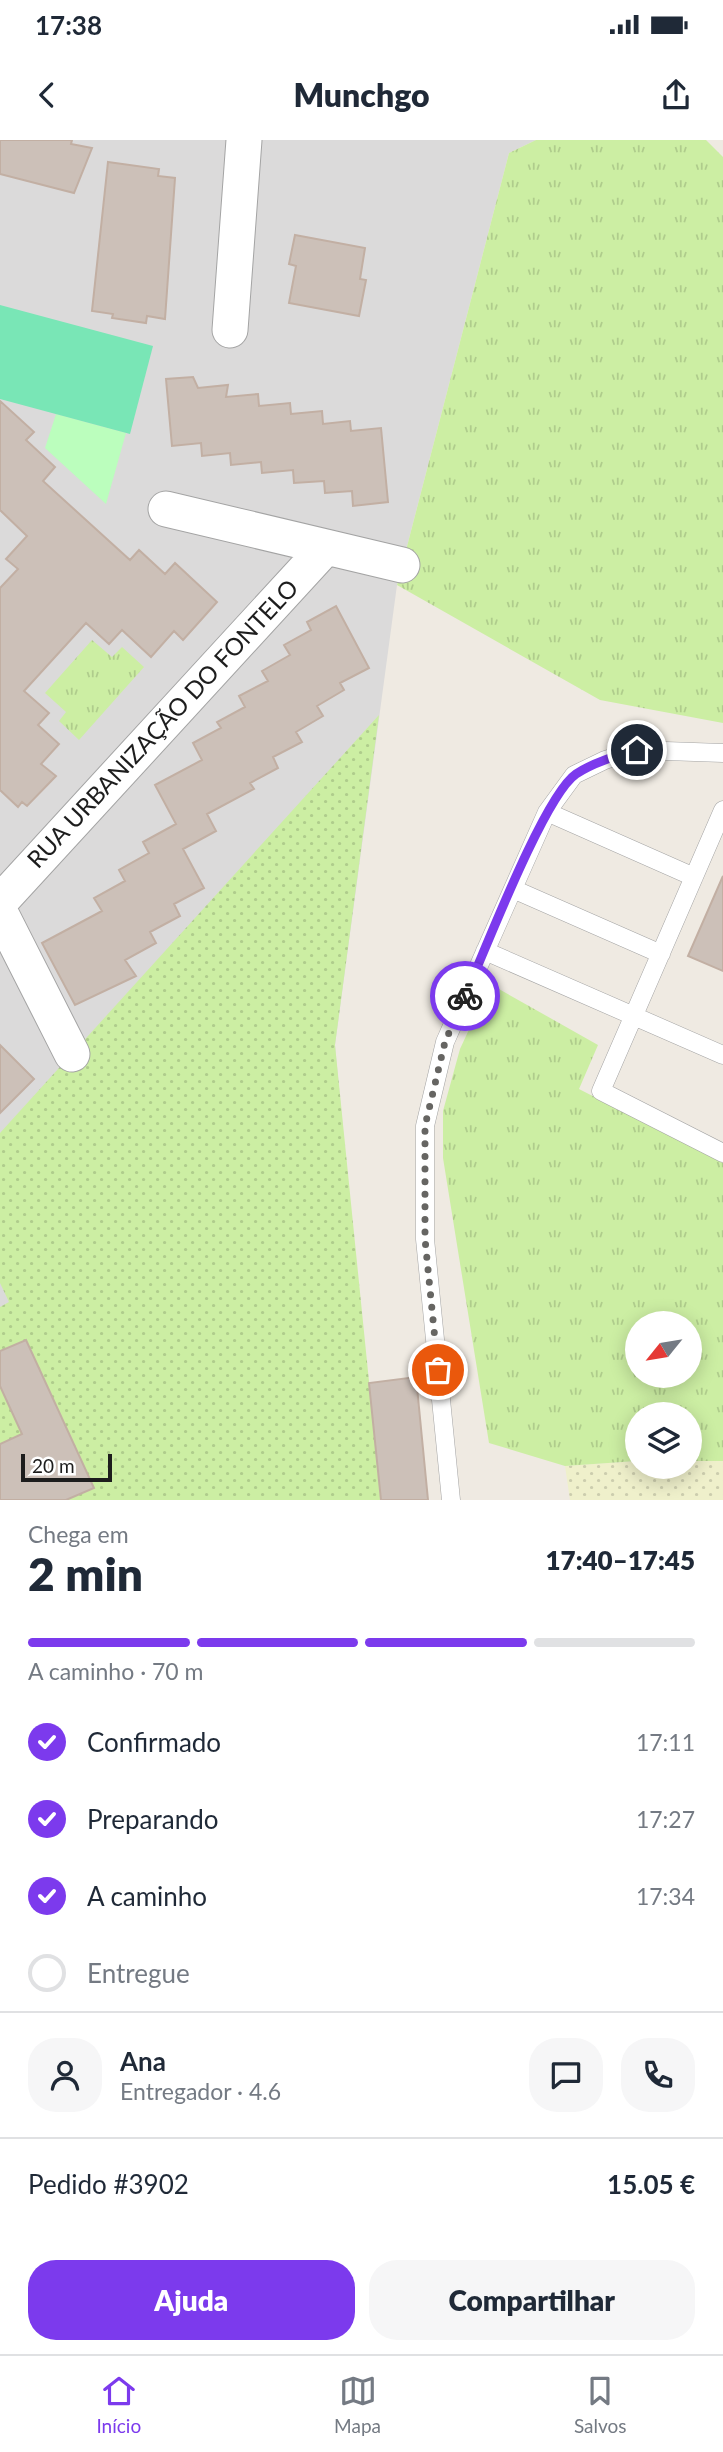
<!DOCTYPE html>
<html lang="pt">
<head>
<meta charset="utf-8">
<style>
  :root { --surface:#fff; --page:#f6f6f7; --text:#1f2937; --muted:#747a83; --line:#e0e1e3; --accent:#7c3aed }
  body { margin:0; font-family:Lato,sans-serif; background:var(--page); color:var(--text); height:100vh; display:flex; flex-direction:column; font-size:26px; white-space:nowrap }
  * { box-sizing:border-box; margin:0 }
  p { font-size:23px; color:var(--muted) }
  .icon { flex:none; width:38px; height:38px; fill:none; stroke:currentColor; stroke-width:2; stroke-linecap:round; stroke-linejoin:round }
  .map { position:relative; height:1360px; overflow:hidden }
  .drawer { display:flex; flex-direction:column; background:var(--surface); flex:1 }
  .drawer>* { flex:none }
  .needle { width:46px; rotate:240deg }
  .controls { position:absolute; left:625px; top:1171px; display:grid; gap:14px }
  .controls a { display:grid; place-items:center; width:77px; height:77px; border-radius:50%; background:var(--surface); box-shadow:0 4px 18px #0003; font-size:35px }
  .scale { position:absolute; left:21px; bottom:18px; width:91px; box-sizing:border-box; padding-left:7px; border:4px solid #1d1d1d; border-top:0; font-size:19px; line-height:24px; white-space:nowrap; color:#1d1d1d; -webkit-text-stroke:5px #fff; paint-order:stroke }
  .pin { position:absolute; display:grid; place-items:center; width:60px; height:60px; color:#fff; margin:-30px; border:4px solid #fff; border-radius:50%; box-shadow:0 2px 7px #0007 }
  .courier { position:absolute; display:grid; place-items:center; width:70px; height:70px; margin:-35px; border:5px solid #7c3aed; border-radius:50%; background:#fff; color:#222; box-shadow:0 2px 9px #0007 }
  .overview em { font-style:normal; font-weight:800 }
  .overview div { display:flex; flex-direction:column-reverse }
  .overview { display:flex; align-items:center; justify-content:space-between; height:119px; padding:0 28px }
  h1 { font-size:46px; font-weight:800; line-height:52px }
  .bar { display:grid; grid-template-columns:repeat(4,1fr); gap:10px 7px; align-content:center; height:84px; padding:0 28px }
  .bar i { height:9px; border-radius:5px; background:var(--line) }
  .bar .active { background:var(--accent) }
  .bar p { grid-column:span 4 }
  .line { display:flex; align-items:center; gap:18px; padding:0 28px; border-top:2px solid var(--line) }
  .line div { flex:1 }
  .round { display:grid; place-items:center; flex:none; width:74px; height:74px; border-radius:28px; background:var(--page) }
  ol { padding:0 28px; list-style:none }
  li { display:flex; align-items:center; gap:21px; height:77px }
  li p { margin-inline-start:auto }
  li .icon { padding:7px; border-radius:50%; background:var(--accent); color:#fff; stroke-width:4 }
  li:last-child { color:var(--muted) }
  li i { width:38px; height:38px; border:4px solid var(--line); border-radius:50% }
  .cta { display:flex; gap:14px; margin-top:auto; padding:14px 28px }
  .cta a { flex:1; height:80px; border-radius:28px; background:var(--accent); color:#fff; font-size:28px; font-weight:800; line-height:80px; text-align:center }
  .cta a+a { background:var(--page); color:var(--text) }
  .status { display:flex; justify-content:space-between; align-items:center; height:49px; padding:0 35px; background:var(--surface); direction:ltr }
  .status svg { height:19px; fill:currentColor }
  header { display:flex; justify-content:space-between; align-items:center; height:91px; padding:0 28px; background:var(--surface); font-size:32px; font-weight:800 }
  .tab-bar { display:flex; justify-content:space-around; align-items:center; height:98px; border-top:2px solid var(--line); background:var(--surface); font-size:19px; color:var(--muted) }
  .tab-bar a { display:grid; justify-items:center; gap:4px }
  .tab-bar .active { color:var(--accent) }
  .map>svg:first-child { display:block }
  .residential { fill:#dbdada }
  .farmland { fill:url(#farmland-dots) }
  .grass { fill:url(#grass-tufts); fill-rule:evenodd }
  .park { fill:#bbfebd }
  .garden { fill:url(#garden-dots) }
  .pitch { fill:#79e6b6 }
  .building { fill:#ccc0b8; stroke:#c2afa3; stroke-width:2 }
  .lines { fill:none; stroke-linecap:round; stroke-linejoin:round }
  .service-casing { stroke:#a4a4a4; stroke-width:19 }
  .minor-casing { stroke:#a4a4a4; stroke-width:37 }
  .service { stroke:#fff; stroke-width:18 }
  .minor { stroke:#fff; stroke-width:35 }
  .done { stroke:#666562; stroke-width:7; stroke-dasharray:0 12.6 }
  .route { stroke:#7c3aed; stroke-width:9 }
  .labels { text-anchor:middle; stroke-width:7; stroke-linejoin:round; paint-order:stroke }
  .street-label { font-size:24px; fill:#1d1d1d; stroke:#fff }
</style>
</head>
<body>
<div class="status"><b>17:38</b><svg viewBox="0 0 49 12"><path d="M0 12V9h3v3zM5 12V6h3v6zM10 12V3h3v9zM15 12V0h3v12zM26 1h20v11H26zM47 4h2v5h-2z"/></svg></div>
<header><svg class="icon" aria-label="back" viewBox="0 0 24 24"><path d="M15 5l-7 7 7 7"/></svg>Munchgo<svg class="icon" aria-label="share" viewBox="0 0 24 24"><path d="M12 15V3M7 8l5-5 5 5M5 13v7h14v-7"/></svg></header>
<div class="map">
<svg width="723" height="1360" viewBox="0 0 723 1360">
  <defs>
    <pattern id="farmland-dots" width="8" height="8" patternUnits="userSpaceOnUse" patternTransform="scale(1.75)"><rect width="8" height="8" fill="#eff0cb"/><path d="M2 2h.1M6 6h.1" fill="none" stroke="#cccdae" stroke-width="1.8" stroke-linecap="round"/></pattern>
    <pattern id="grass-tufts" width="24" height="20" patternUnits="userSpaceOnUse" patternTransform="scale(1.75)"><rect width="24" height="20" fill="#cceea3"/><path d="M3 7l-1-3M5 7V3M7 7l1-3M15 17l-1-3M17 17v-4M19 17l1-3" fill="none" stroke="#afcc8c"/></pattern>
    <pattern id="garden-dots" width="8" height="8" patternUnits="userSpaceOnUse" patternTransform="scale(1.75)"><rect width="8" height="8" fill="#cceea3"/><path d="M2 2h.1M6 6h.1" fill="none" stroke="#afcc8c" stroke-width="1.8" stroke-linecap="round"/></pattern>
  </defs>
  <rect width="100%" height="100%" fill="#efeae2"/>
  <path class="residential" d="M0,0H536L509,13L397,445L335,905L378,1360H0Z"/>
  <path class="farmland" d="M637,1321V1326H690V1321H723V1360H570L565,1326Z"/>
  <path class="grass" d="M536,0H706L723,17V583L600,560L397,445L509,13Z
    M92,500L112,517L122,507L144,527L79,600L59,581L66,572L45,553Z
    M490,844L598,905L579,949L723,1023V1321H690V1274H637V1321L565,1326L489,1303L443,1018V971L460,909ZM637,1183H690V1236H637Z"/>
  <path class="park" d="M56,274L126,293L106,364L45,308Z"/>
  <path class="garden" d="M379,575L335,905L381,1360H66L0,1304V1167L9,1162L0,1143V993Z"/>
  <path class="pitch" d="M0,165L153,206L130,294L0,259Z"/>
  <path class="building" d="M0,0H72L71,4L92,8L74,53L0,34Z
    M108,22L159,29L158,36L175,38L165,179L147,176L146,183L112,178L113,174L92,171Z
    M295,95L365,108L360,139L366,140L359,176L289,163L296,126L289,124Z
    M193,237L198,248L228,245L226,257L258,254L259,266L290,263L291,274L322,271L323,284L350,281L351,291L381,288L388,362L353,366L352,351L325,353L324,341L294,343L293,330L262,333L261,322L231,325L230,313L202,316L201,303L172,306L166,239Z
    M0,261L34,292L26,300L55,327L43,341L130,420L139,410L165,434L175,423L217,462L183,500L174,491L151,517L122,490L109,504L86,483L24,551L49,573L38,585L59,604L41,624L56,636L27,666L22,662L18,667L0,650V448L18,429L6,419L27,396L0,370Z
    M336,466L369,528L340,543L344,550L317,566L323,576L296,592L302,602L273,617L278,628L250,643L254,649L207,674L216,691L183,709L204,748L174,764L180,776L150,792L156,803L125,820L136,836L75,865L42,803L102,771L94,758L125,741L119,730L149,713L143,702L176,684L155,645L202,620L193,603L221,588L217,582L245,567L239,556L268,541L262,531L290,515L284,505L311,490L307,482Z
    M723,736V831L688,816Z
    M0,905L34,939L0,973Z
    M26,1200L94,1348L66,1360H0V1304L22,1294L0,1246V1211Z
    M416,1237L428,1360H381L369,1243Z"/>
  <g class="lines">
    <g class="service-casing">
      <path id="service" d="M723,670L601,951L723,1013
        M547,672L694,737
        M513,749L661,814
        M485,811L723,915
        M451,1360L425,1099V986L445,902L547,672L574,635L605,620L637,610L723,613"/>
    </g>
    <g class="minor-casing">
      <path id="minor" d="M230,190L244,0
        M166,369L402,425
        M0,762L326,407
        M0,772L72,914"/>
    </g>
    <use href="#service" class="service"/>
    <use href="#minor" class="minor"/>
  </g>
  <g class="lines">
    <path class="done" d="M438,1230L425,1099V986L445,902L465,856"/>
    <path class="route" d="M465,856C484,813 544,656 576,634C594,622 616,616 637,610"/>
  </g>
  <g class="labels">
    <g class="street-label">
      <text transform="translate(163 584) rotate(-47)" y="8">RUA URBANIZAÇÃO DO FONTELO</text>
    </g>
  </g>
</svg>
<div class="controls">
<a><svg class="needle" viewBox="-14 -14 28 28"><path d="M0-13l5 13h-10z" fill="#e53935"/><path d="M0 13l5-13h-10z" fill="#747a83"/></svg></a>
<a><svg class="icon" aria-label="layers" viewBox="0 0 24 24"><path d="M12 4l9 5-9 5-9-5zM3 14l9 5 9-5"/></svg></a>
</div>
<div class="scale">20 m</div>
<div class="pin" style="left:438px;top:1230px;background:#ea580c"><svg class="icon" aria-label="bag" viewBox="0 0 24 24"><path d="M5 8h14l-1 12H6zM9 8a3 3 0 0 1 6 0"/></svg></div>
<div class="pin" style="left:637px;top:610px;background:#1f2937"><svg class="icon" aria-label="home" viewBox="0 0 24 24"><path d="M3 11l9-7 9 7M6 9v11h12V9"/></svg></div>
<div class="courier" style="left:465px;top:856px"><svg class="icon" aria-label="bike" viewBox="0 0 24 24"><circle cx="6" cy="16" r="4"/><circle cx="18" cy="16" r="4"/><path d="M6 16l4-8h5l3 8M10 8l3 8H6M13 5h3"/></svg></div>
</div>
<section class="drawer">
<div class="overview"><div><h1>2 min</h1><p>Chega em</p></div><em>17:40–17:45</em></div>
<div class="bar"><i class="active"></i><i class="active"></i><i class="active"></i><i></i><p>A caminho · 70 m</p></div>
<ol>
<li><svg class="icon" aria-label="check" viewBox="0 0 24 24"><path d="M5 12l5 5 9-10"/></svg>Confirmado<p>17:11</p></li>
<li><svg class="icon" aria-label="check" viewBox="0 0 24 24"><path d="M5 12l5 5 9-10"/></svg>Preparando<p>17:27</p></li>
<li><svg class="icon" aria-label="check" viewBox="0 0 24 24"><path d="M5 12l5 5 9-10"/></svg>A caminho<p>17:34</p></li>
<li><i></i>Entregue</li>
</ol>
<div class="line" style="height:126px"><a class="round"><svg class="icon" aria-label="person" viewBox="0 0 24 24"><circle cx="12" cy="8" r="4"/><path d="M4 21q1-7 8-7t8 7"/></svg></a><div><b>Ana</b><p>Entregador · 4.6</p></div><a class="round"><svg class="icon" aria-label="chat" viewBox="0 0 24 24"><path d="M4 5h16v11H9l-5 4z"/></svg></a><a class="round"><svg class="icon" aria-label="phone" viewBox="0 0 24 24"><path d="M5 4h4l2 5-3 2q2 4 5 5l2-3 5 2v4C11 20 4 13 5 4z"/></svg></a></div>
<div class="line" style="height:91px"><div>Pedido #3902</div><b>15.05 €</b></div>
<div class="cta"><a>Ajuda</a><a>Compartilhar</a></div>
</section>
<nav class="tab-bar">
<a class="active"><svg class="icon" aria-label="home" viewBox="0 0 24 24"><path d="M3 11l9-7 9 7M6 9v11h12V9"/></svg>Início</a>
<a><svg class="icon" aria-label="map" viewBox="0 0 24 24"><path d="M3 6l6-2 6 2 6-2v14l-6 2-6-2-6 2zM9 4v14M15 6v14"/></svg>Mapa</a>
<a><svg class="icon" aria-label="saved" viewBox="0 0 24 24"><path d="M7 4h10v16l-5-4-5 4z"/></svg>Salvos</a>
</nav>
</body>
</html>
